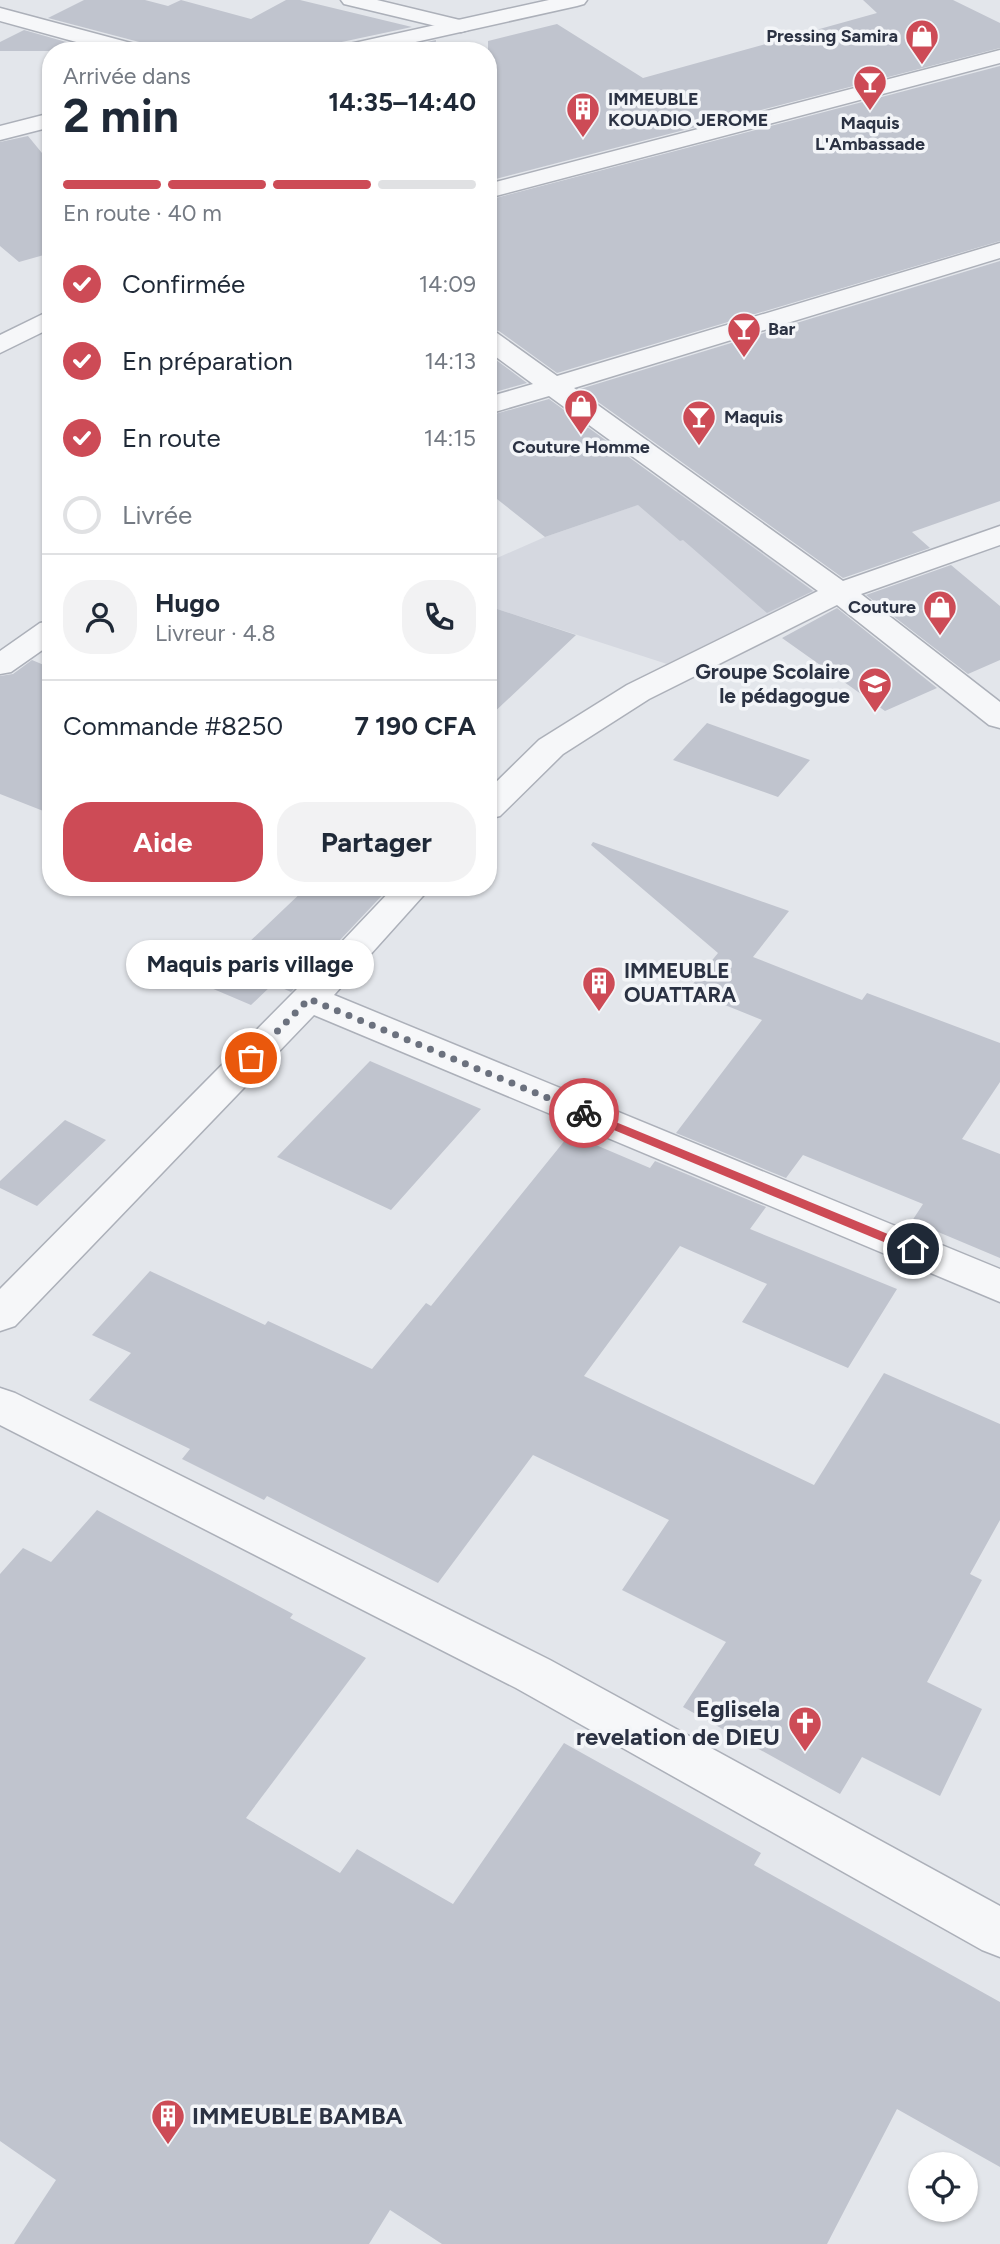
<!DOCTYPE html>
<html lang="fr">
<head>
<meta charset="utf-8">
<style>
  :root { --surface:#fff; --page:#f2f2f3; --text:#1f2937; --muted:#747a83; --line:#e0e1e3; --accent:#cd4b56 }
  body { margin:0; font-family:Figtree,sans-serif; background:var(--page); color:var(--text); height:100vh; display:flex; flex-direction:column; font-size:26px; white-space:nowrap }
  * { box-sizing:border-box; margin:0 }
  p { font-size:23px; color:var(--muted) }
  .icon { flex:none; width:38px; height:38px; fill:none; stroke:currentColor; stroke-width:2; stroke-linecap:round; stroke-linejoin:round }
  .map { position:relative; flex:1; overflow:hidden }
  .side { position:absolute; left:42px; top:42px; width:455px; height:854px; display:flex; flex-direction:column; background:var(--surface); border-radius:28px; box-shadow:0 2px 5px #0004 }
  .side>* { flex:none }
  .fabs { position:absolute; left:908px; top:2152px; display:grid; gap:14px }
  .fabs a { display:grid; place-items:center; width:70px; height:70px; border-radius:50%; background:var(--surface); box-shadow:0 2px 5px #0004; font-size:35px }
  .pin { position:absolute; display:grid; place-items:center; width:60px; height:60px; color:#fff; margin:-30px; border:4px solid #fff; border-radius:50%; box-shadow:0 2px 7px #0007 }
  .courier { position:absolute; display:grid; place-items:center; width:70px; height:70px; margin:-35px; border:5px solid #cd4b56; border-radius:50%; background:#fff; color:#222; box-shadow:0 2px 9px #0007 }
  .bubble { position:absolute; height:49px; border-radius:24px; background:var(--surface); box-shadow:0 2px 5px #0004; font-size:23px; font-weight:700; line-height:49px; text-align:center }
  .overview em { font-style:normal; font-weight:700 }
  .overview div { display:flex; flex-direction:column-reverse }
  .overview { display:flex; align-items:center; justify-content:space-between; height:119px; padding:0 21px }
  h1 { font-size:46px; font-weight:700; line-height:52px }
  .bar { display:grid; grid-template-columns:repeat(4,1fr); gap:10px 7px; align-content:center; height:84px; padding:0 21px }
  .bar i { height:9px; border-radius:5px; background:var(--line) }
  .bar .active { background:var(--accent) }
  .bar p { grid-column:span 4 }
  .line { display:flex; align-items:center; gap:18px; padding:0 21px; border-top:2px solid var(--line) }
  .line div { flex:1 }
  .round { display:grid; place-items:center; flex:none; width:74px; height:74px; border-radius:28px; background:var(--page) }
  ol { padding:0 21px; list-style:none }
  li { display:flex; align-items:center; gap:21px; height:77px }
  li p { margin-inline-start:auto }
  li .icon { padding:7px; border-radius:50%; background:var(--accent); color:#fff; stroke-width:4 }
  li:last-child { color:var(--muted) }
  li i { width:38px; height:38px; border:4px solid var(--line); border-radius:50% }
  .primary-button { display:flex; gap:14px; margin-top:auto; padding:14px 21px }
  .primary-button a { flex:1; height:80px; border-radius:28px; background:var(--accent); color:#fff; font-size:28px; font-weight:700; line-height:80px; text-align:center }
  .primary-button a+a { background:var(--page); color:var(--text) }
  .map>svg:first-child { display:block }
  .built { fill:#d5d8e0 }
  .building { fill:#c0c4ce }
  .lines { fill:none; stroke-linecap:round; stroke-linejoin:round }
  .minor-casing { stroke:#acb0b9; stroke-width:3 }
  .tertiary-casing { stroke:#acb0b9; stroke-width:3 }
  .minor { fill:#f6f7f9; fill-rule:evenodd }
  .tertiary { fill:#f6f7f9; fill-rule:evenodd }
  .route { fill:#cd4b56 }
  .done { stroke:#6b717e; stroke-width:7; stroke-dasharray:0 12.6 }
  .labels { text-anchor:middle; stroke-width:7; stroke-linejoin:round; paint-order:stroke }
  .far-poi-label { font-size:18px; font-weight:bold; fill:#2b3243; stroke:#f3f5f8; text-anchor:start }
  .poi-label { font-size:21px; font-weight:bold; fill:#2b3243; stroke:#f3f5f8; text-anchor:end }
  .near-poi-label { font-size:24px; font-weight:bold; fill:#2b3243; stroke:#f3f5f8; text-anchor:end }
</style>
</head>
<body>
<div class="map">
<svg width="1000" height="2244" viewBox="0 0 1000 2244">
  <rect width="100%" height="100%" fill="#e3e6eb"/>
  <path class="built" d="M681,490L815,592L667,664L488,606V562L545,537Z"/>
  <path class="building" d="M84,0H145L168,6L181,0L251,19L286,0H300L412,27L337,43L332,51H147L143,43L48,18Z
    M863,0H953L1000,23V48L488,181V41L557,24L643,78L877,13Z
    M24,30L98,51H0V42Z
    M436,40L435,51H388Z
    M1000,66V241L557,373L499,331L488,329V200Z
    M28,136L51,164V253L19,262L0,246V142Z
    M1000,261V501L912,532L930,548L843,578L580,389Z
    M488,354L527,383L488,394Z
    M549,399L813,591L767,613L683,540L680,541L638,505L545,537L488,492V416Z
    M951,565L1000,606V660L968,674L866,595Z
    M488,606L576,635L488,718Z
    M837,608L937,688L885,711L782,638Z
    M32,660L51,668V814L0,794V676L13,674Z
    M707,723L810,760L778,797L673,760Z
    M593,842L789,911L753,957L862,1000L867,993L1000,1043V1082L962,1139L1000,1154V1258L912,1221L923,1204L803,1155L786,1178L676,1133L762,1020L688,990L718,953L591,845Z
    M307,887H390L291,992L273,984L251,1005L204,985Z
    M370,1061L481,1109L391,1210L277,1157Z
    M65,1120L106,1140L37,1206L0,1188V1181Z
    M570,1134L650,1168L655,1161L766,1207L750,1229L897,1289L848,1368L742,1322L767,1284L680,1246L584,1376L814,1485L884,1373L1000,1424V1520L970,1574L982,1580L927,1682L982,1709L940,1796L862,1757L840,1794L683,1707L726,1642L622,1590L669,1520L533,1455L438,1583L267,1496L264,1500L182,1459L190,1449L89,1400L131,1353L92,1335L150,1271L265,1325L268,1321L372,1369L426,1303L431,1306Z
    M97,1510L293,1614L290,1618L366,1658L246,1818L340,1873L357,1849L453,1904L564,1743L761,1853L754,1865L1000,2002V2167L897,2109L827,2244H442L390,2210L369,2244H14L56,2180L0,2141V1574L23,1548L51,1562Z"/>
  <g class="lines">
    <g class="minor-casing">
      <path id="minor" d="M341,0H377L468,22L472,26L468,30L461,32L344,4Z
        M0,8L142,46L145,51H109L0,21Z
        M1000,50V63L488,198V184Z
        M1000,243V258L574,388L843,581L1000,526V545L861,594L1000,702V728L989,725L837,605L649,699L563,754L500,816L488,819V790L539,740L627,685L818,591L549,396L488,414V397L533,384L488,351V331L497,333L557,376Z
        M51,310V328L0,353V335Z
        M51,621V644L11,672L0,674V651L40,623Z
        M394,887H431L334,995L1000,1269V1302L314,1015L15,1326L0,1331V1289L296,990Z
        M0,1388L15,1393L550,1660L1000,1906V1957L982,1950L516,1688L0,1425Z"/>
    </g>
    <g class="tertiary-casing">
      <path id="tertiary" d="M549,0H587L584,4L577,6L375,51H334L337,46L345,45Z
        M51,113V127L0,140V126Z"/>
    </g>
    <use href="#minor" class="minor"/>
    <use href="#tertiary" class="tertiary"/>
  </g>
  <path class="route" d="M584,1109L917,1246L919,1249L913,1253L908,1252L580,1116L578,1113Z"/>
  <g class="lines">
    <path class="done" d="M251,1058L309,999L584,1113"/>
  </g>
  <defs>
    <g id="shop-pin" transform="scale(1.75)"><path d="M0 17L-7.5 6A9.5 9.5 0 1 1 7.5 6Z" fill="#cd4b56" stroke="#f3f5f8"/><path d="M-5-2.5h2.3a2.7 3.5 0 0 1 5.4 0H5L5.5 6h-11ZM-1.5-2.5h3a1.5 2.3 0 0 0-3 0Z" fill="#fff"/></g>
    <g id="bar-pin" transform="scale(1.75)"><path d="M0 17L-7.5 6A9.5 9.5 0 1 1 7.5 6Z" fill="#cd4b56" stroke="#f3f5f8"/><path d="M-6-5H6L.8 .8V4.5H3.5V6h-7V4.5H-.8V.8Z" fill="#fff"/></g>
    <g id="building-pin" transform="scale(1.75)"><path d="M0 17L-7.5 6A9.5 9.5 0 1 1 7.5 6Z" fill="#cd4b56" stroke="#f3f5f8"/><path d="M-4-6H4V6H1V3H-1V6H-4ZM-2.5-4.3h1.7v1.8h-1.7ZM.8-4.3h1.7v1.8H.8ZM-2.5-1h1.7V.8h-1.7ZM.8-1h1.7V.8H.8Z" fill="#fff"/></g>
    <g id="school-pin" transform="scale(1.75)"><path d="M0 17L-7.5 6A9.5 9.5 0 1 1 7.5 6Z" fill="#cd4b56" stroke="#f3f5f8"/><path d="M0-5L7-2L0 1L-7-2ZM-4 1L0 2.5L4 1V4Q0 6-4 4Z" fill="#fff"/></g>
    <g id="church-pin" transform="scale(1.75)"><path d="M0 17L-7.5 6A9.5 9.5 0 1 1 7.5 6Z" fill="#cd4b56" stroke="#f3f5f8"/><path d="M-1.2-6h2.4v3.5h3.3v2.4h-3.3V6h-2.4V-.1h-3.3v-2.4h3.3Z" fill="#fff"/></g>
  </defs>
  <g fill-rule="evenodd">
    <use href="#shop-pin" x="922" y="36"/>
    <use href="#bar-pin" x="870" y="82"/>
    <use href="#building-pin" x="583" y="109"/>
    <use href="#bar-pin" x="744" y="329"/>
    <use href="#shop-pin" x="581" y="406"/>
    <use href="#bar-pin" x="699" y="417"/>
    <use href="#shop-pin" x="940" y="607"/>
    <use href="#school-pin" x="875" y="684"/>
    <use href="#building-pin" x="599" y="983"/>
    <use href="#church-pin" x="805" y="1723"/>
    <use href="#building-pin" x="168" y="2116"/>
  </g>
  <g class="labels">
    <g class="far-poi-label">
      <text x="898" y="42" text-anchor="end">Pressing Samira</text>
      <text x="608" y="105">IMMEUBLE<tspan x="608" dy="21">KOUADIO JEROME</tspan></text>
      <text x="870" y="129" text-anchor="middle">Maquis<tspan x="870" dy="21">L'Ambassade</tspan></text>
      <text x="768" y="335">Bar</text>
      <text x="724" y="423">Maquis</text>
      <text x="581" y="453" text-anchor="middle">Couture Homme</text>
      <text x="916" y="613" text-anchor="end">Couture</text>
    </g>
    <g class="poi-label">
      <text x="850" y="679">Groupe Scolaire<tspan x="850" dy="24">le pédagogue</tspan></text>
      <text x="624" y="978" text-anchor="start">IMMEUBLE<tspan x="624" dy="24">OUATTARA</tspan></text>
    </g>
    <g class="near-poi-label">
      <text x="780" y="1717">Eglisela<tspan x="780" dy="28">revelation de DIEU</tspan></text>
      <text x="192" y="2124" text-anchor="start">IMMEUBLE BAMBA</text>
    </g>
  </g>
</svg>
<div class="fabs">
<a><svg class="icon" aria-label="locate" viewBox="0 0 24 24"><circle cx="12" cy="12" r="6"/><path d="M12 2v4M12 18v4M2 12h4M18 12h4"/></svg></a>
</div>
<div class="pin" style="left:251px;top:1058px;background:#ea580c"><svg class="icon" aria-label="bag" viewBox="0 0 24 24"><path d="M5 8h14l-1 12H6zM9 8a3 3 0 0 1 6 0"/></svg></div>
<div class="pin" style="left:913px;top:1249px;background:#1f2937"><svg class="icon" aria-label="home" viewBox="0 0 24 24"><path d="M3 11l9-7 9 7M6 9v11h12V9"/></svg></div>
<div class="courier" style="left:584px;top:1113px"><svg class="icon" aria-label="bike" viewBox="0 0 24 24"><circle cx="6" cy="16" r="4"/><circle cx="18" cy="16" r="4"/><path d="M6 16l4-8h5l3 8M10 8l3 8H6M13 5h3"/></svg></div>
<div class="bubble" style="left:126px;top:940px;width:248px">Maquis paris village</div>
<section class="side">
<div class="overview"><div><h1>2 min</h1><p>Arrivée dans</p></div><em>14:35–14:40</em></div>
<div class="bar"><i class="active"></i><i class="active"></i><i class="active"></i><i></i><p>En route · 40 m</p></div>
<ol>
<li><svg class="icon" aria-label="check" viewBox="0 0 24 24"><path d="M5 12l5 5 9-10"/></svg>Confirmée<p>14:09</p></li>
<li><svg class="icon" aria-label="check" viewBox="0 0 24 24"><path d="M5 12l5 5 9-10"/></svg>En préparation<p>14:13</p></li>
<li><svg class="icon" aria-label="check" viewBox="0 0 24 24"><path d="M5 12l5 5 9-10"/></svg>En route<p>14:15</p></li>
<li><i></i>Livrée</li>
</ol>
<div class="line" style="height:126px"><a class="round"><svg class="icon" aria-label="person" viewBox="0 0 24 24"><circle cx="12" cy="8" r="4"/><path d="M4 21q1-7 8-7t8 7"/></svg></a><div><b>Hugo</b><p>Livreur · 4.8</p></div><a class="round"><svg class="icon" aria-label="phone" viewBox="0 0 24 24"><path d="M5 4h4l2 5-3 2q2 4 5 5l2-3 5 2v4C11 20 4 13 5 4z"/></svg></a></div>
<div class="line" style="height:91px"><div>Commande #8250</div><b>7 190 CFA</b></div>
<div class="primary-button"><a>Aide</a><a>Partager</a></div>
</section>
</div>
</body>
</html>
